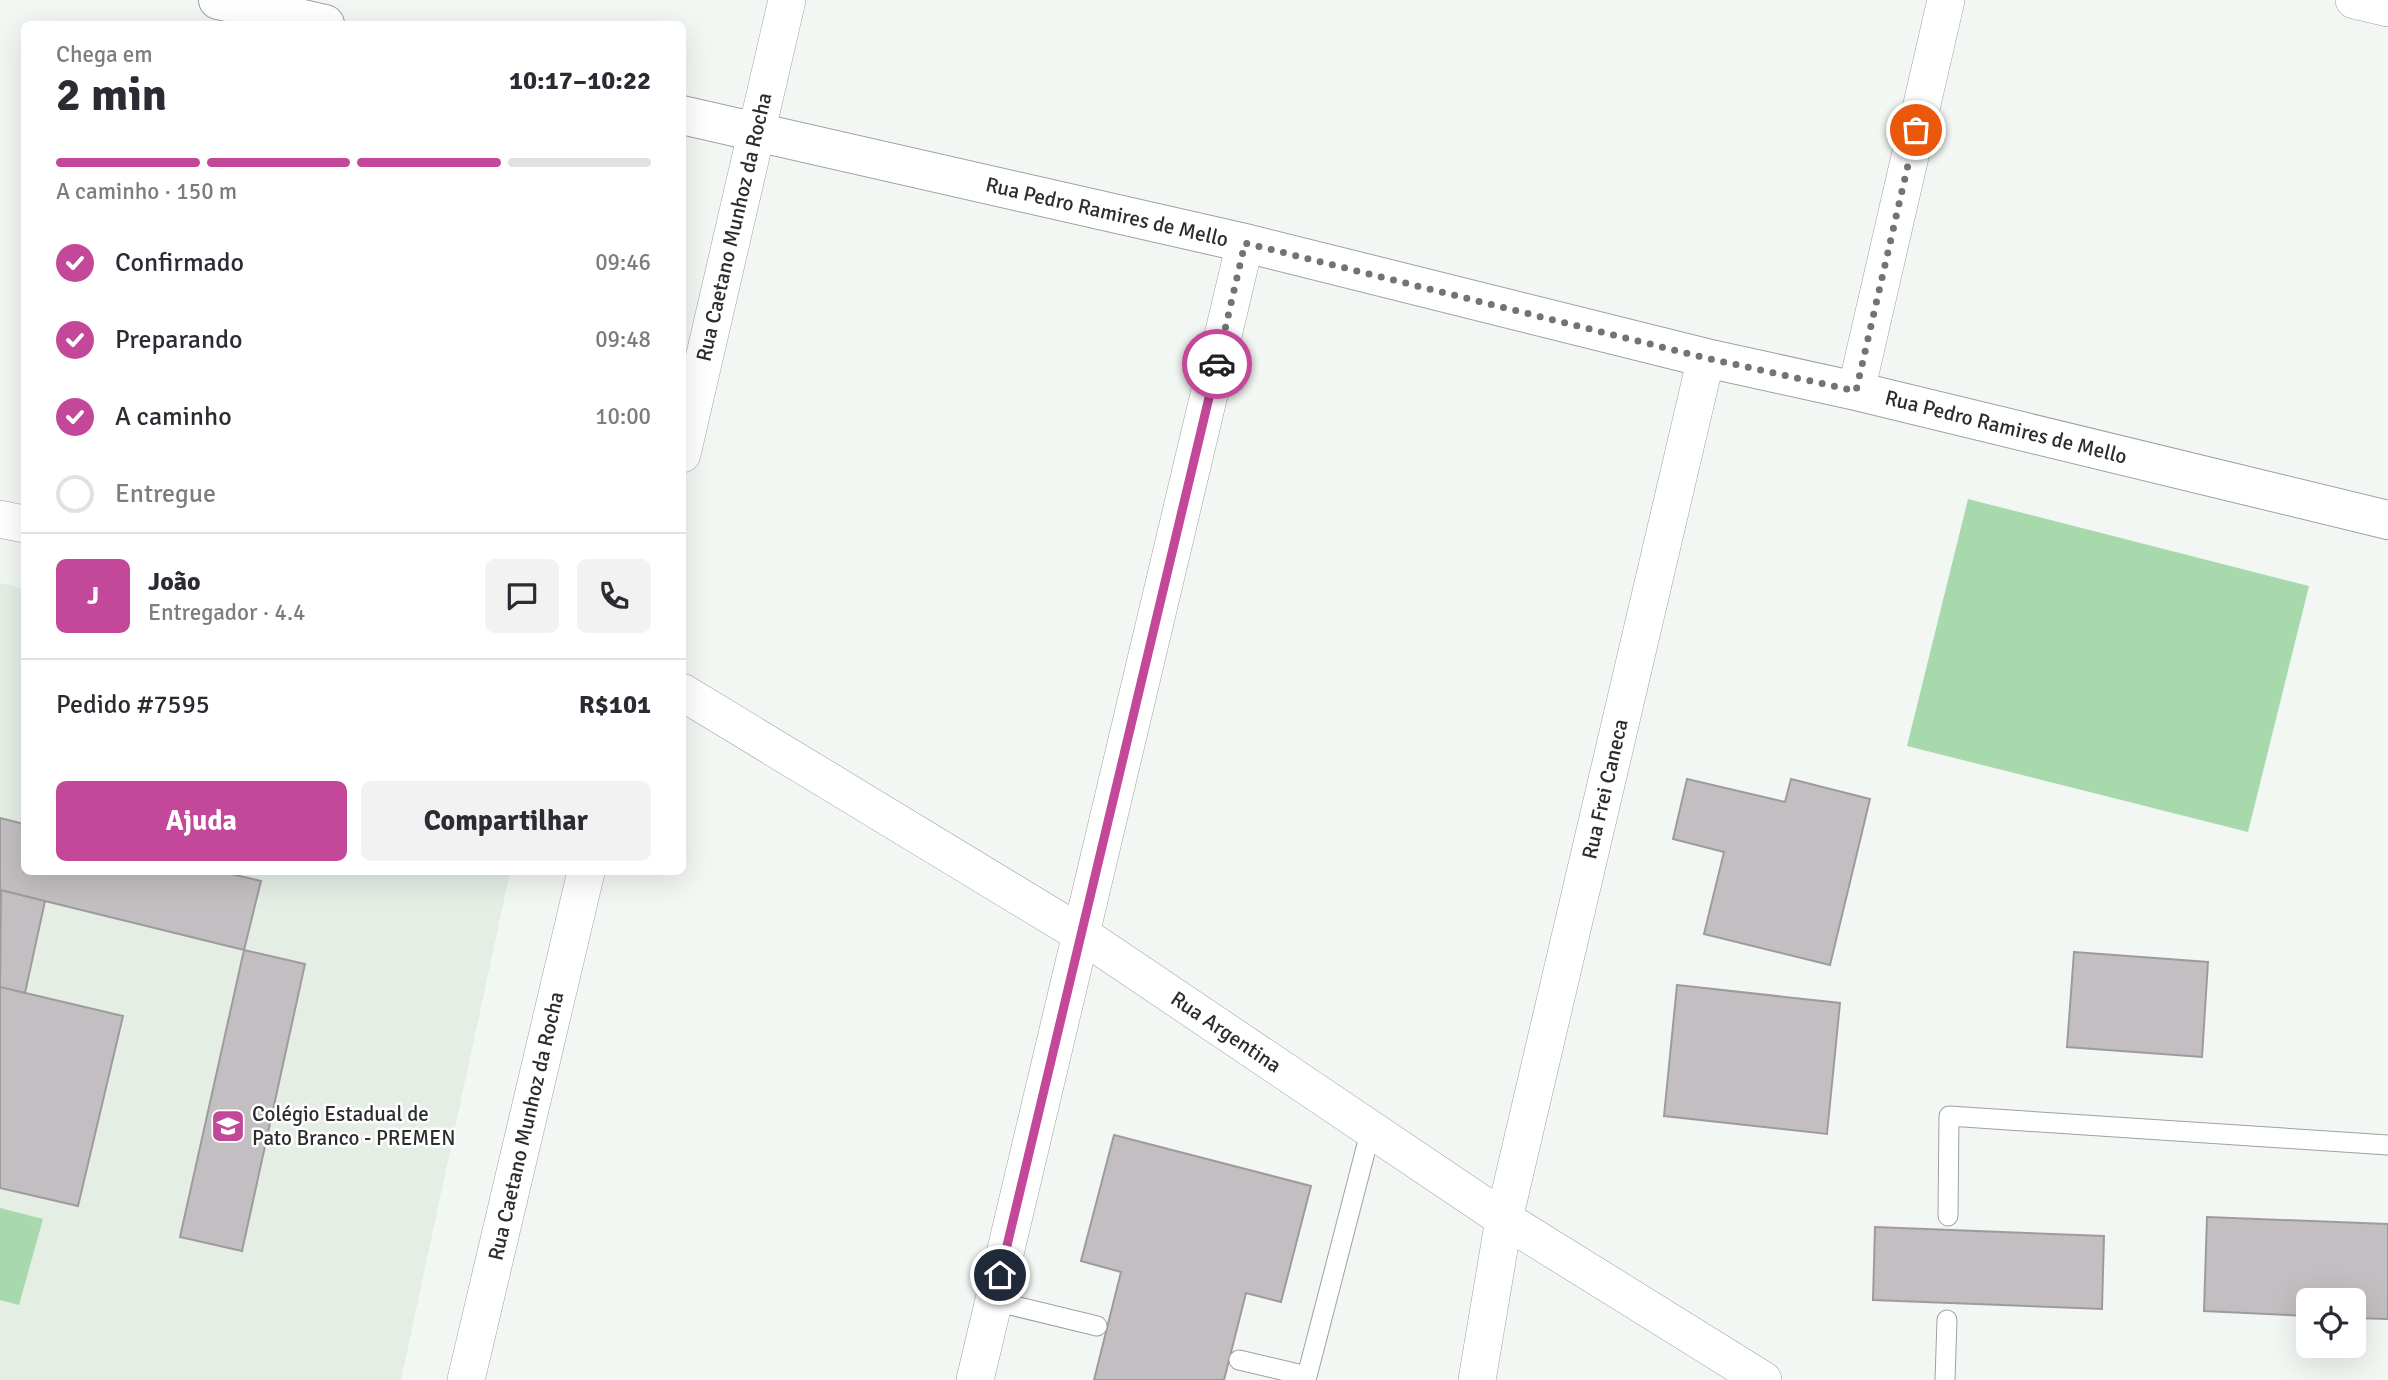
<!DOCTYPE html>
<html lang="pt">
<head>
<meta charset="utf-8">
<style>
  :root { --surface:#fff; --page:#f2f2f3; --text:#2b2b33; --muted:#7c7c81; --line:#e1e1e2; --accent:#c34899 }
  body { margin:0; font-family:Signika,sans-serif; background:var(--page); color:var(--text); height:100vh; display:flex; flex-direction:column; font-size:26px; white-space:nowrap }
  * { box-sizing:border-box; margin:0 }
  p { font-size:23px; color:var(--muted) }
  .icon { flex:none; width:38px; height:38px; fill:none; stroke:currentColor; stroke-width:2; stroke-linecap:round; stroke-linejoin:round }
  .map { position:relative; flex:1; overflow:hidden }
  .side { position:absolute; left:21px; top:21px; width:665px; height:854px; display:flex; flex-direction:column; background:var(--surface); border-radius:10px; box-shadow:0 7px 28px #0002 }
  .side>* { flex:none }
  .controls { position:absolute; left:2296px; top:1288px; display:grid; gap:14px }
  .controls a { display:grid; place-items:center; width:70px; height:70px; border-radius:10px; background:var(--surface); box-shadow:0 7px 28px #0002; font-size:35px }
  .pin { position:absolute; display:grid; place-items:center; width:60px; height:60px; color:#fff; margin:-30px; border:4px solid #fff; border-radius:50%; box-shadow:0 2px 7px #0007 }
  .courier { position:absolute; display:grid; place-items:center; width:70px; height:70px; margin:-35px; border:5px solid #c34899; border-radius:50%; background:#fff; color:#222; box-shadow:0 2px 9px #0007 }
  .summary em { font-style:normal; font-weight:700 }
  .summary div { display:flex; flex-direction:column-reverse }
  .summary { display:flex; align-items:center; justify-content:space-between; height:119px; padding:0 35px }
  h1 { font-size:46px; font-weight:700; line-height:52px }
  .bar { display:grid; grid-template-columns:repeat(4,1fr); gap:10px 7px; align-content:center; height:84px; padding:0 35px }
  .bar i { height:9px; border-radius:5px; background:var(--line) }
  .bar .on { background:var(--accent) }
  .bar p { grid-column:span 4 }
  .line { display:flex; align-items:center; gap:18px; padding:0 35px; border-top:2px solid var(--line) }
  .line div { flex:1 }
  .round { display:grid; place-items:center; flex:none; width:74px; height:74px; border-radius:10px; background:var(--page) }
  ol { padding:0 35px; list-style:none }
  li { display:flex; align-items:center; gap:21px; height:77px }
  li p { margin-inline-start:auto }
  li .icon { padding:7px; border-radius:50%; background:var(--accent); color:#fff; stroke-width:4 }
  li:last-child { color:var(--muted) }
  li i { width:38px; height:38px; border:4px solid var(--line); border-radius:50% }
  .cta { display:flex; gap:14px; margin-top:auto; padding:14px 35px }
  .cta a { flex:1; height:80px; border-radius:10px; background:var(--accent); color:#fff; font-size:28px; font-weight:700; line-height:80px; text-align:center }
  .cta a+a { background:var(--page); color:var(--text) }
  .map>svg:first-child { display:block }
  .built { fill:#e4eee5 }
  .green { fill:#a7d9ad }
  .building { fill:#c3bec1; stroke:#9f9b9d; stroke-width:2 }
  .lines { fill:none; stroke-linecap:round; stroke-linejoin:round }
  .service-casing { stroke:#9ea29f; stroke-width:21 }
  .minor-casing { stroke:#9ea29f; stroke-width:38 }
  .tertiary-casing { stroke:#9ea29f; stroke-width:40 }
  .service { stroke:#fff; stroke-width:19 }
  .minor { stroke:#fff; stroke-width:37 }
  .tertiary { stroke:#fff; stroke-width:38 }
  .done { stroke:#727472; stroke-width:7; stroke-dasharray:0 12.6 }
  .route { stroke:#c34899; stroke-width:9 }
  .labels { text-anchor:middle; stroke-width:5; stroke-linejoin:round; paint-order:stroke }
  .street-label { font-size:21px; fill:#2c2d2c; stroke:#fff }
  .poi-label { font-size:21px; fill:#2c2d2c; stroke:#fff; text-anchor:start }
</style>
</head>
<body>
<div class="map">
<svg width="2388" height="1380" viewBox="0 0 2388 1380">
  <rect width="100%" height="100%" fill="#f3f7f3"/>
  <path class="built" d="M0,583L24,589V872H510L401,1380H0Z"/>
  <path class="green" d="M1968,499L2309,586L2248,832L1907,746Z
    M0,1208L43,1219L19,1305L0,1300Z"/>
  <path class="building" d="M1687,779L1785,802L1791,779L1870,799L1830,965L1704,934L1724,852L1673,839Z
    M0,818L24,824V872H222L261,881L244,950L0,890Z
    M1,890L45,901L25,993L0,987Z
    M244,950L305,964L242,1251L180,1237Z
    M2074,952L2208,962L2202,1057L2067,1047Z
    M1677,985L1840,1003L1827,1134L1664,1116Z
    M0,987L123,1016L78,1206L0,1188Z
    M1114,1135L1311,1186L1281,1302L1246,1293L1224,1380H1094L1121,1272L1081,1261Z
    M2207,1217L2388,1224V1319L2354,1318V1300H2308V1316L2204,1311Z
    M1875,1227L2104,1236L2102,1309L1873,1300Z"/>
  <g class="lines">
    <g class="service-casing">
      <path id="service" d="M1948,1216L1949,1116L2388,1145
        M994,1301L1097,1326
        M1239,1360L1307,1376L1371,1129
        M1945,1380L1947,1320"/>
    </g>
    <g class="minor-casing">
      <path id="minor" d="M2354,0L2388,8
        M1856,391L1946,0
        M682,454L787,0
        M0,519L24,524
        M682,692L1081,934L1504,1219L1763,1380
        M466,1380L586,872
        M975,1380L1245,243
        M1477,1380L1504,1219L1706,358"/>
    </g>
    <g class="tertiary-casing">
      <path id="tertiary" d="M218,0L325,24
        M682,115L1245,243L1706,358L1856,391L2388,520"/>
    </g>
    <use href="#service" class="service"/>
    <use href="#minor" class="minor"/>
    <use href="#tertiary" class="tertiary"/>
  </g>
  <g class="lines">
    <path class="done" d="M1217,364L1245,243L1706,358L1856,391L1916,130"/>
    <path class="route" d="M1000,1275L1217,364"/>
  </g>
  <defs>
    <g id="school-square" transform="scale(1.75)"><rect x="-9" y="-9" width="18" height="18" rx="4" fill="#c34899" stroke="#fff"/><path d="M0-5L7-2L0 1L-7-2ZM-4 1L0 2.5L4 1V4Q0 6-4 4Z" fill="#fff"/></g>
  </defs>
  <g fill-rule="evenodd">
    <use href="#school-square" x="228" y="1126"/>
  </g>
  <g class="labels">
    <g class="street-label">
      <text transform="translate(1107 212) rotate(13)" y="7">Rua Pedro Ramires de Mello</text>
      <text transform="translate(734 227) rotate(-77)" y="7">Rua Caetano Munhoz da Rocha</text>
      <text transform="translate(2006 427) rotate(14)" y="7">Rua Pedro Ramires de Mello</text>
      <text transform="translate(1605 789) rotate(-77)" y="7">Rua Frei Caneca</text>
      <text transform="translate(1226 1032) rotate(34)" y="7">Rua Argentina</text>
      <text transform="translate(526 1126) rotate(-77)" y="7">Rua Caetano Munhoz da Rocha</text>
    </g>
    <g class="poi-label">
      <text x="252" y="1121">Colégio Estadual de<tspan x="252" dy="24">Pato Branco - PREMEN</tspan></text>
    </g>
  </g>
</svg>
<div class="controls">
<a><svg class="icon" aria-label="locate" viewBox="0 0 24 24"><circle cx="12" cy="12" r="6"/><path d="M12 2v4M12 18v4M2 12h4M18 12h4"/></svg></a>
</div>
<div class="pin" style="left:1916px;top:130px;background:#ea580c"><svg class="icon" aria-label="bag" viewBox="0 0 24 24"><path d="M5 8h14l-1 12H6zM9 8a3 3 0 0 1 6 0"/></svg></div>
<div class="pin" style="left:1000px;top:1275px;background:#1f2937"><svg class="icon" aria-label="home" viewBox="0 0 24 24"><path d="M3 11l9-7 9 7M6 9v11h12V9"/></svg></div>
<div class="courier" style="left:1217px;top:364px"><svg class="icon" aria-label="car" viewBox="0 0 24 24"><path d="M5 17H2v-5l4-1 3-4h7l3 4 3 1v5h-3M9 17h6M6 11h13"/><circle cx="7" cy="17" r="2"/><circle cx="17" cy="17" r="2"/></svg></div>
<section class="side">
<div class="summary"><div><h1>2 min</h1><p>Chega em</p></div><em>10:17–10:22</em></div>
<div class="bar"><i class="on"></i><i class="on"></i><i class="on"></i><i></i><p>A caminho · 150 m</p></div>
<ol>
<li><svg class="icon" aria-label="check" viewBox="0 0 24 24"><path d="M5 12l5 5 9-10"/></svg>Confirmado<p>09:46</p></li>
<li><svg class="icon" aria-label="check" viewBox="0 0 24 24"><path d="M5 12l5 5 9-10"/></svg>Preparando<p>09:48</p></li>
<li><svg class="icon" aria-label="check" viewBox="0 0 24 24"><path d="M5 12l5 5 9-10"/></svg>A caminho<p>10:00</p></li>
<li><i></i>Entregue</li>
</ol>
<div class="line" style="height:126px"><b class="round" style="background:var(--accent);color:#fff">J</b><div><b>João</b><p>Entregador · 4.4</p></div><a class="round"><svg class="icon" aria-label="chat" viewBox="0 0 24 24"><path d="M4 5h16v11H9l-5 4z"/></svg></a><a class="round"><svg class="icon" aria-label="phone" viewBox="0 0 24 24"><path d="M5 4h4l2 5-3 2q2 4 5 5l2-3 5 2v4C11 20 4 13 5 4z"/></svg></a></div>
<div class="line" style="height:91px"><div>Pedido #7595</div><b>R$101</b></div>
<div class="cta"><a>Ajuda</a><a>Compartilhar</a></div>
</section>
</div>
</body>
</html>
